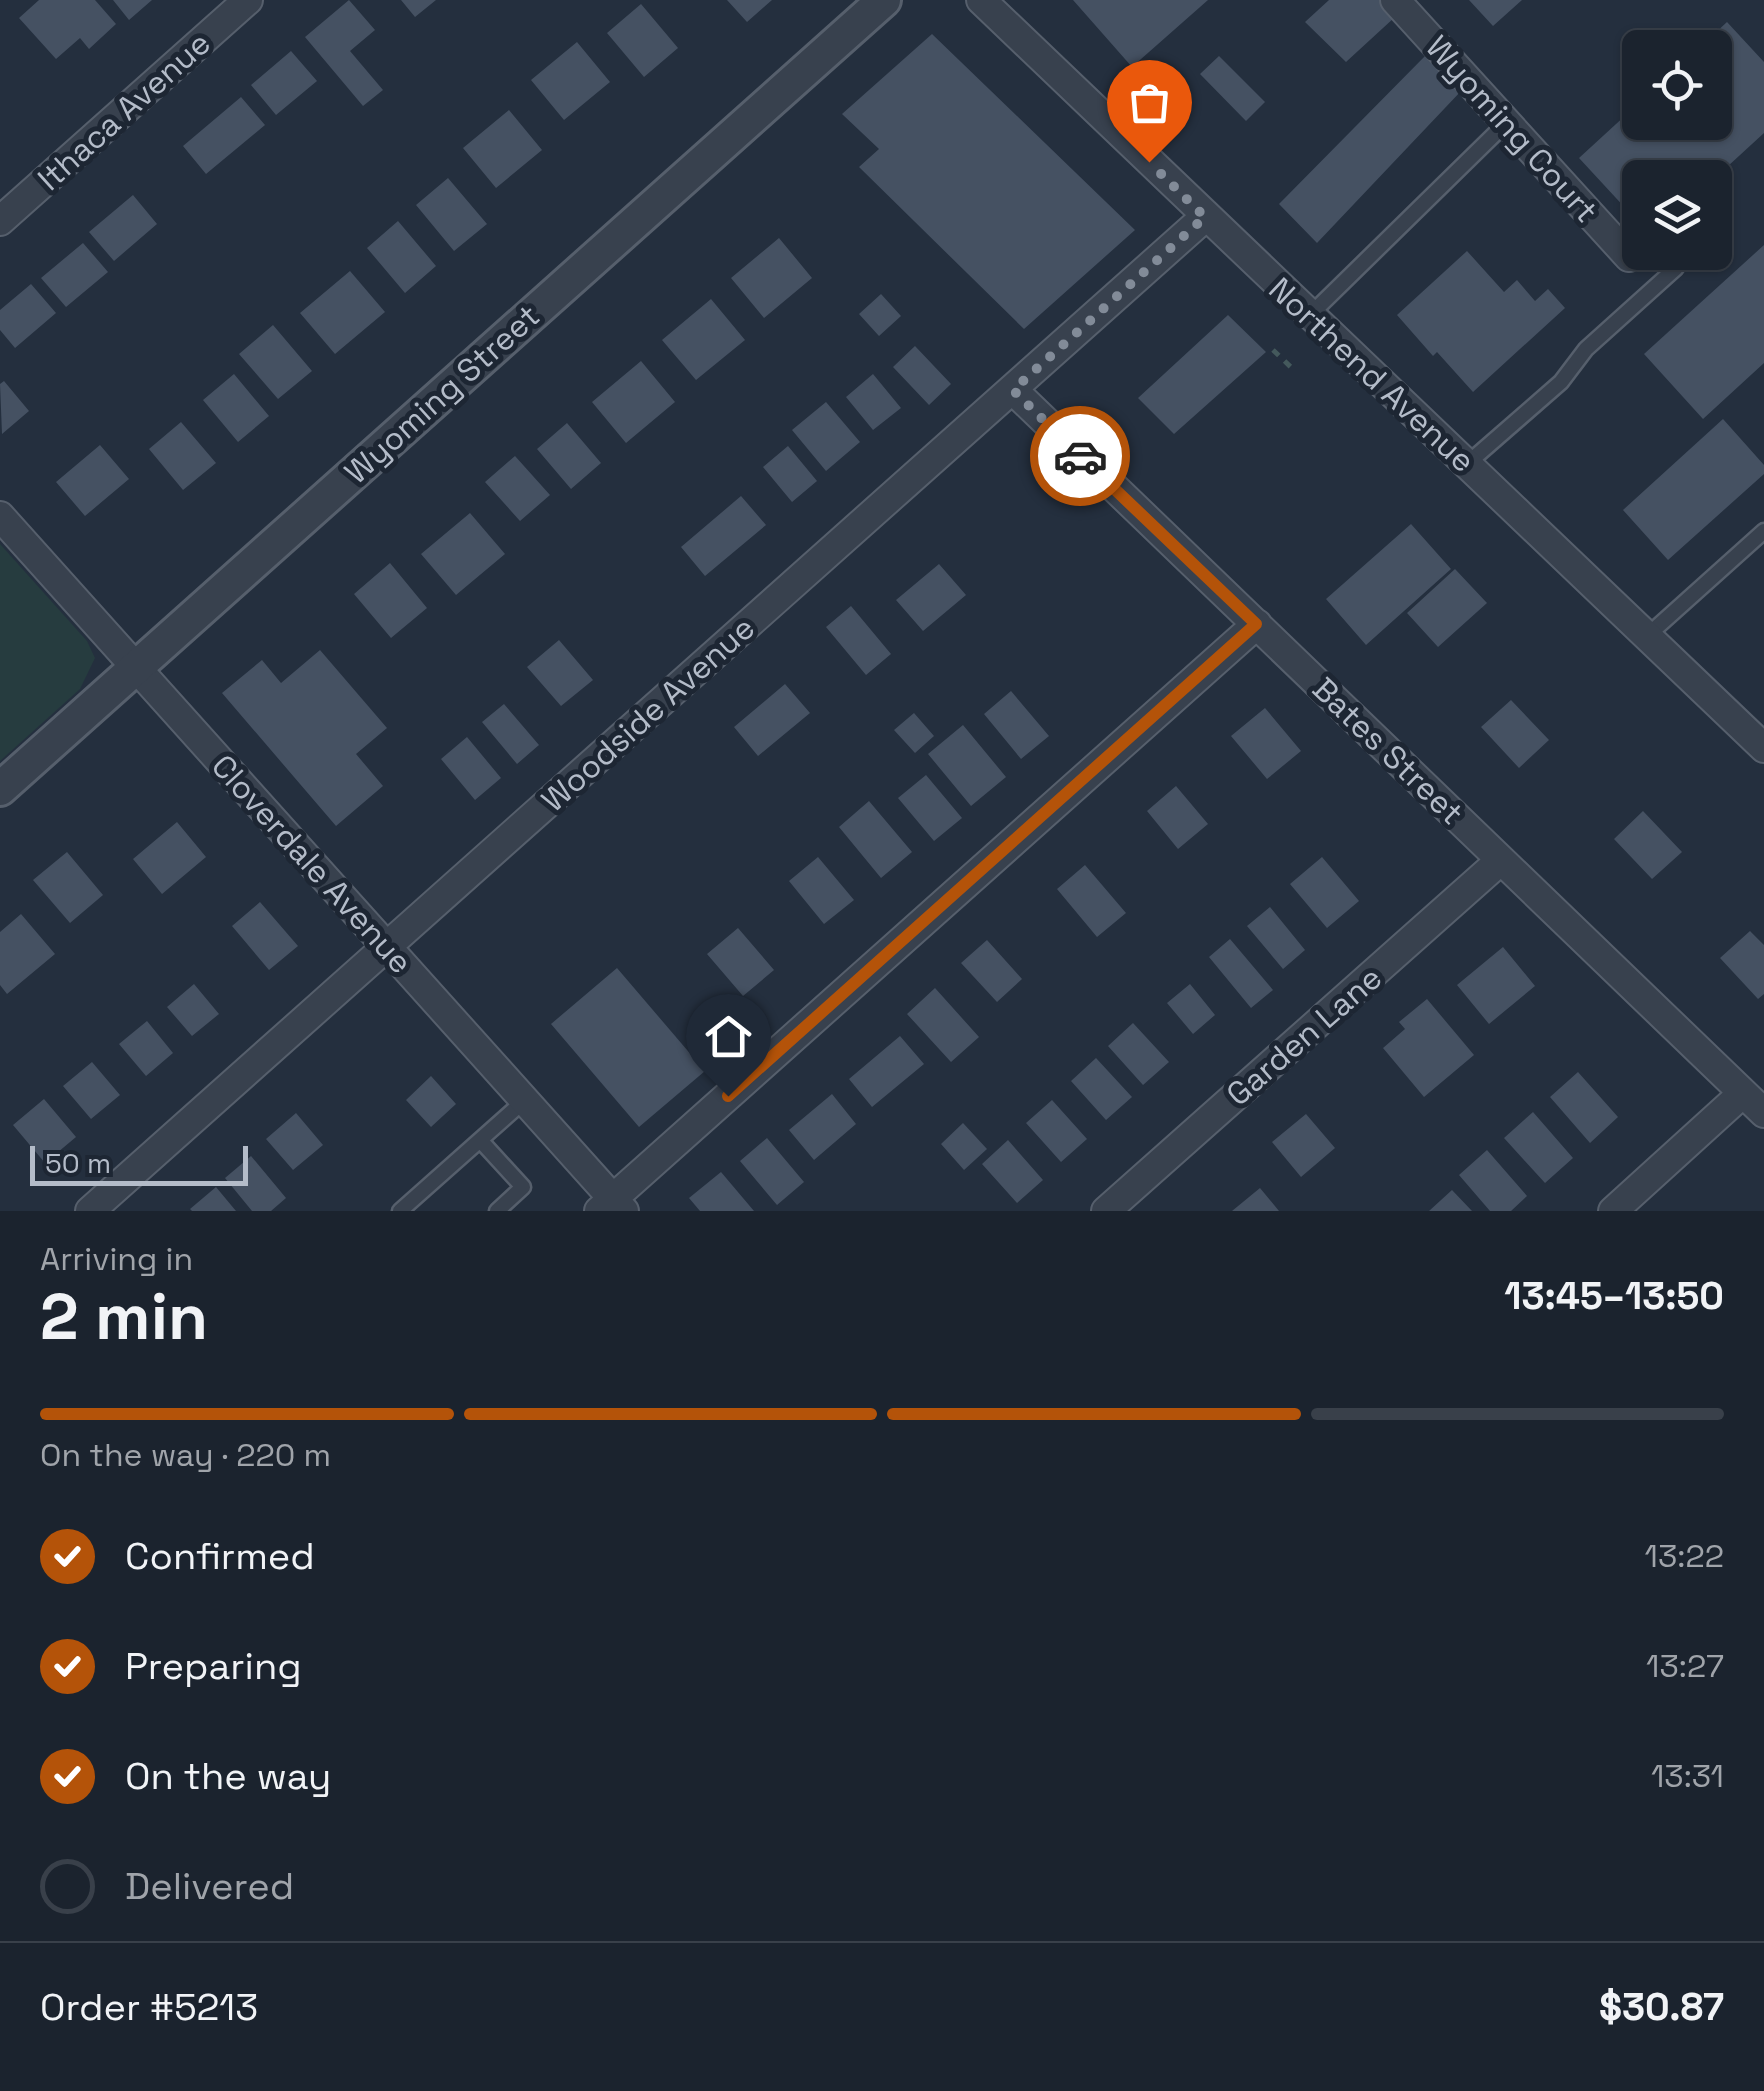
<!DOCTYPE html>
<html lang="en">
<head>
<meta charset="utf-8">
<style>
  :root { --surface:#1b232e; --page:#242b36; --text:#f1f3f6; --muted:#a0a4aa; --line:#39404a; --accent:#b45309 }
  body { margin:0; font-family:"Space Grotesk",sans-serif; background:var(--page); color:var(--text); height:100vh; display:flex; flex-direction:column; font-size:38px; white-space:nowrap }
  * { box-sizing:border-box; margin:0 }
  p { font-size:32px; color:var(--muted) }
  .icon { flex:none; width:55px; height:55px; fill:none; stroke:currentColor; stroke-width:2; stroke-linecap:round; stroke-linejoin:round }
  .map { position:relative; height:1211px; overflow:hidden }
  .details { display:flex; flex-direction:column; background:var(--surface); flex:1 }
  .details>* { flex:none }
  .fabs { position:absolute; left:1622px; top:30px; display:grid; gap:20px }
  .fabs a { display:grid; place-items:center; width:110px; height:110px; border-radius:15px; background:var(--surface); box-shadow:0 2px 8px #0004,0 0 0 2px var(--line); font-size:50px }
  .scale { position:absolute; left:30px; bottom:25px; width:218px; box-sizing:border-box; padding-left:10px; border:5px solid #b4bcc9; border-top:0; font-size:28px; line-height:35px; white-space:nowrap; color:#b4bcc9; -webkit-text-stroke:8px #1d2633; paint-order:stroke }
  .pin { position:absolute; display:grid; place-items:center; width:85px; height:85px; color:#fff; margin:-102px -42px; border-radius:50% 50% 50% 0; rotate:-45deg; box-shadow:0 0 10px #0007 }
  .pin .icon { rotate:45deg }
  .courier { position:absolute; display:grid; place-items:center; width:100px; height:100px; margin:-50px; border:8px solid #b45309; border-radius:50%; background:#fff; color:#222; box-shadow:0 2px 12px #0007 }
  .head em { font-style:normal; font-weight:700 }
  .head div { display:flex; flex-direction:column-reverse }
  .head { display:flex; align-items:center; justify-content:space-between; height:170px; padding:0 40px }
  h1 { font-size:65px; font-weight:700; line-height:75px }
  .bar { display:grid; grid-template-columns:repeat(4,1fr); gap:15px 10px; align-content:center; height:120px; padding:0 40px }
  .bar i { height:12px; border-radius:8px; background:var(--line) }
  .bar .on { background:var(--accent) }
  .bar p { grid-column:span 4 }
  .line { display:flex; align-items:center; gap:25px; padding:0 40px; border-top:2px solid var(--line) }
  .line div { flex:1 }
  ol { padding:0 40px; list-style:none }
  li { display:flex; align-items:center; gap:30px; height:110px }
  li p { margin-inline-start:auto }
  li .icon { padding:10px; border-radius:50%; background:var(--accent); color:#fff; stroke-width:4 }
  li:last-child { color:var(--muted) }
  li i { width:55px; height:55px; border:5px solid var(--line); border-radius:50% }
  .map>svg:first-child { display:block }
  .green { fill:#263c3f }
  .building { fill:#455162 }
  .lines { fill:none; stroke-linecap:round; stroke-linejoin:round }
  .service-casing { stroke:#565f6c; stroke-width:19 }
  .minor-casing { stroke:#565f6c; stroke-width:32 }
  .tertiary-casing { stroke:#565f6c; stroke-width:38 }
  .path { stroke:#44595c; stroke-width:5; stroke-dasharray:8 8; stroke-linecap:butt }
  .service { stroke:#38414e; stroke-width:14 }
  .minor { stroke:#38414e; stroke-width:28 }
  .tertiary { stroke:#38414e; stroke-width:32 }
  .done { stroke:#828b98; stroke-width:10; stroke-dasharray:0 18 }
  .route { stroke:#b45309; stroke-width:12 }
  .labels { text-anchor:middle; stroke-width:10; stroke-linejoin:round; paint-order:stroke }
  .street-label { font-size:32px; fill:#b4bcc9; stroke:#1d2633 }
</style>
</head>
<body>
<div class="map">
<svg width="1764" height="1211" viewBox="0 0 1764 1211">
  <rect width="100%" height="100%" fill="#242f3e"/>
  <path class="green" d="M0,544L87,641L95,658L80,689L0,761Z"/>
  <path class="building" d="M39,0H95L116,24L89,49L80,38L56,59L19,18Z
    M113,0H152L129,20Z
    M349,0L375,30L350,51L383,90L363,106L305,37Z
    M401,0H436L415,17Z
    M727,0H772L747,22Z
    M1073,0H1208L1132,67Z
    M1329,0H1379L1395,17L1346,62L1305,22Z
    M1469,0H1522L1493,26Z
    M641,4L678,48L644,77L607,33Z
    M1727,22L1764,62V133L1715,178H1640V224L1579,158L1640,102V122H1715V48H1699Z
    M932,34L1135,230L1024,329L859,167L879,149L842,114Z
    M577,42L610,82L564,120L531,80Z
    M291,51L317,81L276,115L251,85Z
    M1427,54L1463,89L1317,243L1279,204Z
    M1219,56L1265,102L1246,121L1200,74Z
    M241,97L265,125L206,174L183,146Z
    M509,110L542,150L496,188L463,148Z
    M448,178L487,224L454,251L416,205Z
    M133,195L157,224L114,261L89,232Z
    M398,221L436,266L405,293L367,248Z
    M779,238L812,278L764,318L731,278Z
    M83,243L108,272L66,307L41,278Z
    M1764,245V363L1703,419L1644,354Z
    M1467,251L1504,292L1517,280L1535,301L1548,289L1565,308L1473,392L1437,352L1433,356L1397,315Z
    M350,271L385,312L335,354L300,313Z
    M31,284L56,313L15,348L0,330V310Z
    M881,294L901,316L879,336L859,314Z
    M711,299L745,340L696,380L662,340Z
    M1228,315L1266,352L1174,434L1138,398Z
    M273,325L312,371L278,399L239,354Z
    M915,346L951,384L929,405L893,367Z
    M641,361L675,402L626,443L592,402Z
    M234,374L269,416L238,442L203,400Z
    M873,374L901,408L873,430L846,397Z
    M4,381L29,411L2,434L0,384Z
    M826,402L860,442L826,471L792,430Z
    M1723,419L1764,465V474L1668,560L1623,510Z
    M181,422L216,463L183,490L149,449Z
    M567,423L601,463L571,489L537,449Z
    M100,445L129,479L85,516L56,482Z
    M788,446L817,481L792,502L763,467Z
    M515,456L550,495L520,521L485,482Z
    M741,496L766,525L705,576L681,547Z
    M470,513L505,554L456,595L421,554Z
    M1411,524L1451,569L1366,645L1326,599Z
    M390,563L427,608L391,638L354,594Z
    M939,564L966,595L923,631L896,600Z
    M1455,569L1487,603L1438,647L1407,613Z
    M851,606L891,654L866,675L826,627Z
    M559,640L593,680L561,706L527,667Z
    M320,650L387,728L356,754L383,786L336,826L222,693L262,660L281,683Z
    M785,684L810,713L758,756L734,727Z
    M1011,691L1049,736L1021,759L984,714Z
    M1511,700L1549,740L1519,768L1481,727Z
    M504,704L539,745L517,764L482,722Z
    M1265,708L1301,751L1267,779L1231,736Z
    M914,713L934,736L915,753L894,730Z
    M963,725L1006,777L971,806L928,754Z
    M467,737L501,778L475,800L441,759Z
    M926,775L962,818L934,841L898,798Z
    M1176,786L1208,824L1178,849L1147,811Z
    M869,801L912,852L881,878L839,827Z
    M1643,811L1682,852L1652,879L1614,839Z
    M177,822L206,857L162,894L133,859Z
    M67,852L103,895L70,923L33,880Z
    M818,857L854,900L824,924L789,881Z
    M1322,857L1359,901L1327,928L1290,884Z
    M1085,865L1126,913L1097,937L1057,889Z
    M260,902L298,946L269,970L232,926Z
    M1270,907L1305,950L1283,969L1247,926Z
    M21,914L55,954L7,994L0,985V932Z
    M738,928L774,970L743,996L707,954Z
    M1750,931L1764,945V994L1758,999L1720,958Z
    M1230,939L1273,990L1251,1008L1209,957Z
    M987,940L1022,979L997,1002L961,963Z
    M1503,947L1535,986L1489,1024L1457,985Z
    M617,968L705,1071L639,1127L551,1024Z
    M194,984L219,1014L192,1036L167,1007Z
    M1190,984L1215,1015L1193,1034L1167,1003Z
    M935,988L979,1037L951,1062L907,1014Z
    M1427,999L1474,1055L1424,1097L1383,1048L1405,1029L1399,1022Z
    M147,1021L173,1053L146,1076L119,1044Z
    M1133,1023L1169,1062L1143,1085L1108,1046Z
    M900,1036L924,1064L872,1107L849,1079Z
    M1096,1058L1132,1097L1106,1120L1071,1081Z
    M92,1062L120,1095L91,1119L63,1086Z
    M1578,1072L1618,1117L1590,1143L1550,1097Z
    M431,1076L456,1104L431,1127L406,1100Z
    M832,1094L856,1124L814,1160L789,1130Z
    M44,1099L76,1137L45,1163L13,1125Z
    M1052,1100L1087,1139L1061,1162L1026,1123Z
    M1533,1112L1573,1158L1545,1183L1504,1138Z
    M296,1113L323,1145L293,1170L266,1139Z
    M1306,1114L1335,1148L1301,1177L1272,1142Z
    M963,1123L987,1149L964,1170L941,1144Z
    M767,1138L804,1182L777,1205L740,1161Z
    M1008,1140L1043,1180L1017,1203L982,1164Z
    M1487,1150L1527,1196L1511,1211H1490L1459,1175Z
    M251,1156L286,1198L271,1211H252L225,1178Z
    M721,1172L754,1211H700L689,1198Z
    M216,1187L236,1211H192L190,1209Z
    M1260,1188L1279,1211H1232Z
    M1452,1190L1472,1211H1429Z"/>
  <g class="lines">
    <g class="service-casing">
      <path id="service" d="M1310,315L1506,123
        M1467,464L1561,382L1586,349L1676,268
        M1647,636L1764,531
        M480,1140L523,1187L497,1211
        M400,1211L525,1100"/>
    </g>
    <g class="minor-casing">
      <path id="minor" d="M981,0L1764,748
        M1395,0L1629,257
        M0,221L248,0
        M1013,390L1764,1113
        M0,516L624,1211
        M90,1211L1205,217
        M599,1211L1257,624
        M1106,1211L1501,860
        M1613,1211L1743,1093"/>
    </g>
    <g class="tertiary-casing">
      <path id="tertiary" d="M0,789L884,0"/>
    </g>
    <path class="path" d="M1273,350L1295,371"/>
    <use href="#service" class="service"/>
    <use href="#minor" class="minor"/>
    <use href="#tertiary" class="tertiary"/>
  </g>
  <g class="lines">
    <path class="done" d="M1080,456L1013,390L1205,217L1149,162"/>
    <path class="route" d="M728,1096L1256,624L1080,456"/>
  </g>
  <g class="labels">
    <g class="street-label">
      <text transform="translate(124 111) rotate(-42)" y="11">Ithaca Avenue</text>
      <text transform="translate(1512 129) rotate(48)" y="11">Wyoming Court</text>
      <text transform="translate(1372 375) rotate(43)" y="11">Northend Avenue</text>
      <text transform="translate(442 394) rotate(-42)" y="11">Wyoming Street</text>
      <text transform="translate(648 714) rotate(-42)" y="11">Woodside Avenue</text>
      <text transform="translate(1388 751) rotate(44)" y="11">Bates Street</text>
      <text transform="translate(312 864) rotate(48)" y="11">Cloverdale Avenue</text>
      <text transform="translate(1304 1036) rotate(-41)" y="11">Garden Lane</text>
    </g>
  </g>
</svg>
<div class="fabs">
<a><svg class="icon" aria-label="locate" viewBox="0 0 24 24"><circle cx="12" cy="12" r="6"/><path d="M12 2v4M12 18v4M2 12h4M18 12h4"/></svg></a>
<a><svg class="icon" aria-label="layers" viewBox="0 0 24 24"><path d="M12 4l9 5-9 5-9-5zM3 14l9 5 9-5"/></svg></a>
</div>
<div class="scale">50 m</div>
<div class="pin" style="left:1149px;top:162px;background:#ea580c"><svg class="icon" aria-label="bag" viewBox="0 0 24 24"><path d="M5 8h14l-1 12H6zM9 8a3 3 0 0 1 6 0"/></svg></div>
<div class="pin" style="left:728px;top:1096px;background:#1f2937"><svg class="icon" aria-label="home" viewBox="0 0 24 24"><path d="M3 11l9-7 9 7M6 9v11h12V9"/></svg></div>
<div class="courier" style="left:1080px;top:456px"><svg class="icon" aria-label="car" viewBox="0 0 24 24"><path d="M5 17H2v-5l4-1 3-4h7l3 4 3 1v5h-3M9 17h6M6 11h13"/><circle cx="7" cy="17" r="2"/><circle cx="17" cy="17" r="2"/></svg></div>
</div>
<section class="details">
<div class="head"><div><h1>2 min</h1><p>Arriving in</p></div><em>13:45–13:50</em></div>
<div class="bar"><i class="on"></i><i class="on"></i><i class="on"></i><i></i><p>On the way · 220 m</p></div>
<ol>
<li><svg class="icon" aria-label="check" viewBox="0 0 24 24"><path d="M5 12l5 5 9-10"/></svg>Confirmed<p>13:22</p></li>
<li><svg class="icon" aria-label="check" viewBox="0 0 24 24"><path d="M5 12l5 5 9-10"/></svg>Preparing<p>13:27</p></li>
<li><svg class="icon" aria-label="check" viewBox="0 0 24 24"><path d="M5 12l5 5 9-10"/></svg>On the way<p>13:31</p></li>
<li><i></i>Delivered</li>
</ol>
<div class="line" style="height:130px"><div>Order #5213</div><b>$30.87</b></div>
</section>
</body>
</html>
